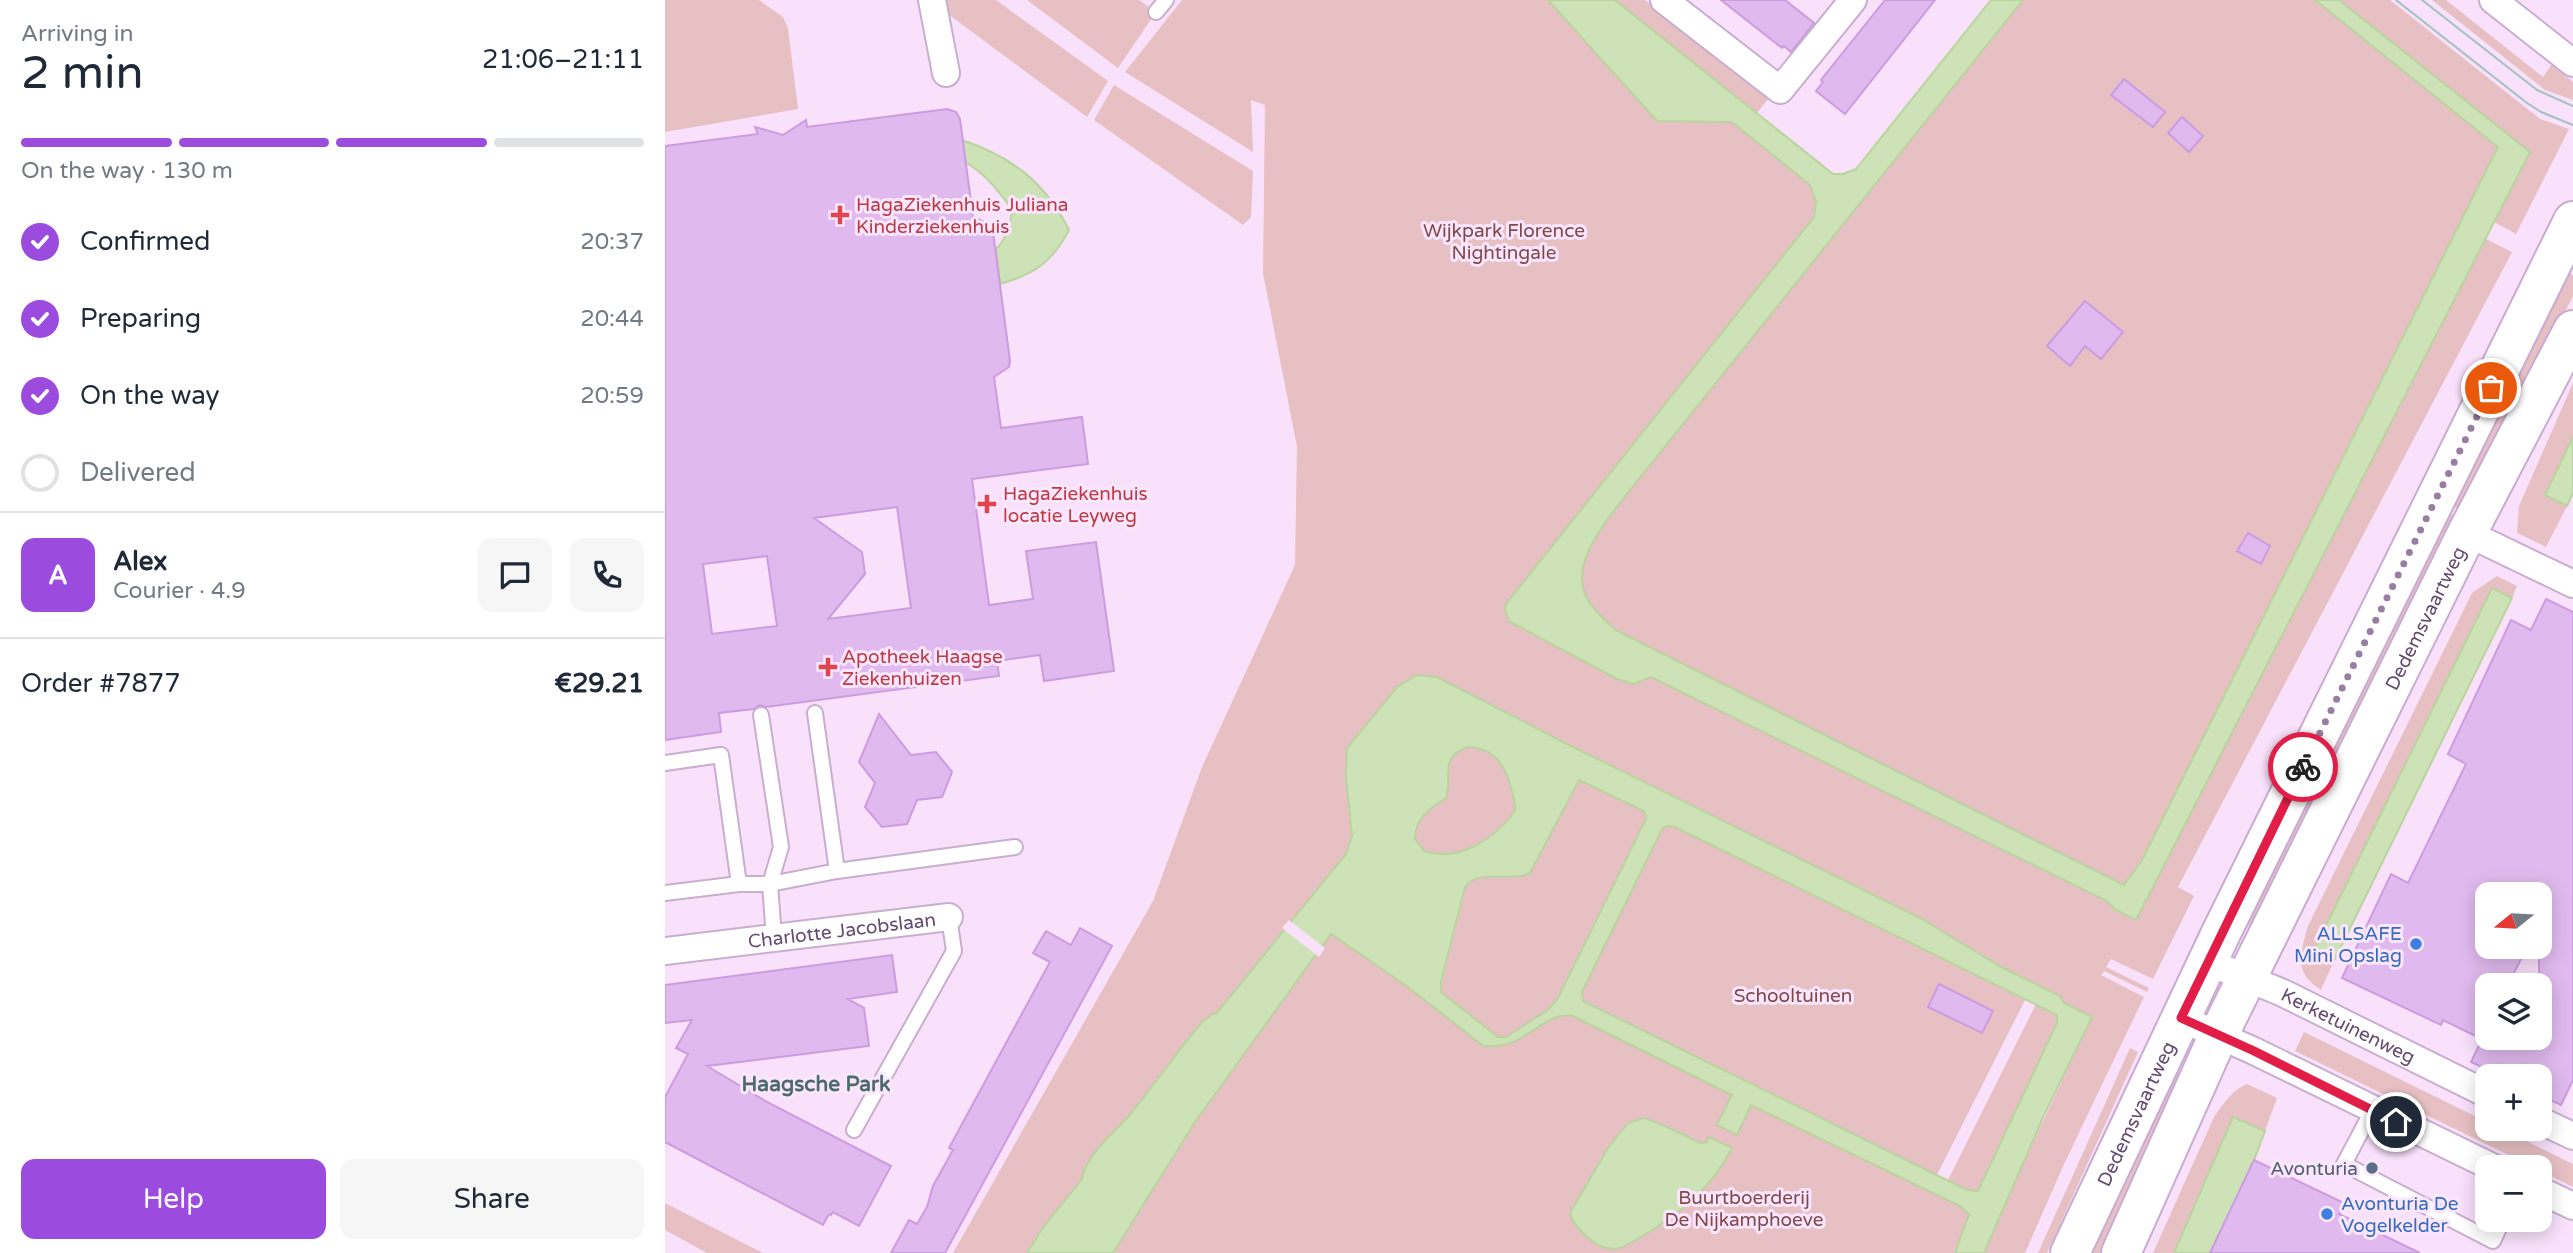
<!DOCTYPE html>
<html lang="en">
<head>
<meta charset="utf-8">
<style>
  :root { --surface:#fff; --page:#f6f6f7; --text:#1f2937; --muted:#747a83; --line:#e0e1e3; --accent:#9c4bdf }
  body { margin:0; font-family:"Varela Round",sans-serif; background:var(--page); color:var(--text); height:100vh; display:flex; flex-direction:column; font-size:26px; white-space:nowrap }
  * { box-sizing:border-box; margin:0 }
  p { font-size:23px; color:var(--muted) }
  .icon { flex:none; width:38px; height:38px; fill:none; stroke:currentColor; stroke-width:2; stroke-linecap:round; stroke-linejoin:round }
  .map { position:relative; flex:1; overflow:hidden }
  .panel { display:flex; flex-direction:column; background:var(--surface); width:665px }
  .panel>* { flex:none }
  .needle { width:46px; rotate:252deg }
  .buttons { position:absolute; left:1810px; top:882px; display:grid; gap:14px }
  .buttons a { display:grid; place-items:center; width:77px; height:77px; border-radius:14px; background:var(--surface); box-shadow:0 4px 18px #0003; font-size:35px }
  .pin { position:absolute; display:grid; place-items:center; width:60px; height:60px; color:#fff; margin:-30px; border:4px solid #fff; border-radius:50%; box-shadow:0 2px 7px #0007 }
  .courier { position:absolute; display:grid; place-items:center; width:70px; height:70px; margin:-35px; border:5px solid #e11d48; border-radius:50%; background:#fff; color:#222; box-shadow:0 2px 9px #0007 }
  .headline em { font-style:normal; font-weight:600 }
  .headline div { display:flex; flex-direction:column-reverse }
  .headline { display:flex; align-items:center; justify-content:space-between; height:119px; padding:0 21px }
  h1 { font-size:46px; font-weight:600; line-height:52px }
  .bar { display:grid; grid-template-columns:repeat(4,1fr); gap:10px 7px; align-content:center; height:84px; padding:0 21px }
  .bar i { height:9px; border-radius:5px; background:var(--line) }
  .bar .on { background:var(--accent) }
  .bar p { grid-column:span 4 }
  .line { display:flex; align-items:center; gap:18px; padding:0 21px; border-top:2px solid var(--line) }
  .line div { flex:1 }
  .round { display:grid; place-items:center; flex:none; width:74px; height:74px; border-radius:14px; background:var(--page) }
  ol { padding:0 21px; list-style:none }
  li { display:flex; align-items:center; gap:21px; height:77px }
  li p { margin-inline-start:auto }
  li .icon { padding:7px; border-radius:50%; background:var(--accent); color:#fff; stroke-width:4 }
  li:last-child { color:var(--muted) }
  li i { width:38px; height:38px; border:4px solid var(--line); border-radius:50% }
  .action { display:flex; gap:14px; margin-top:auto; padding:14px 21px }
  .action a { flex:1; height:80px; border-radius:14px; background:var(--accent); color:#fff; font-size:28px; font-weight:600; line-height:80px; text-align:center }
  .action a+a { background:var(--page); color:var(--text) }
  main { display:flex; flex:1; min-height:0 }
  .map>svg:first-child { display:block }
  .green { fill:#e7c0c4; fill-rule:evenodd }
  .water { fill:#cee2b7; stroke:#bad49e; stroke-width:2; fill-rule:evenodd }
  .pier { fill:#f9e1fb }
  .building { fill:#e0baee; stroke:#cc9be0; stroke-width:2; fill-rule:evenodd }
  .lines { fill:none; stroke-linecap:round; stroke-linejoin:round }
  .lane-casing { stroke:#c8aecf; stroke-width:18 }
  .street-casing { stroke:#c8aecf; stroke-width:30 }
  .secondary-casing { stroke:#c9abd2; stroke-width:42 }
  .lane { stroke:#fff; stroke-width:14 }
  .street { stroke:#fff; stroke-width:26 }
  .secondary { stroke:#fff; stroke-width:38 }
  .tram { stroke:#a1c2be; stroke-width:2 }
  .done { stroke:#987ea1; stroke-width:7; stroke-dasharray:0 12.6 }
  .route { stroke:#e11d48; stroke-width:9 }
  .health-dot { fill:#e0444e; stroke:#fce6fe; stroke-width:2.5 }
  .shop-dot { fill:#3f7fe0; stroke:#fce6fe; stroke-width:2.5 }
  .service-dot { fill:#5c6f8a; stroke:#fce6fe; stroke-width:2.5 }
  .labels { text-anchor:middle; stroke-width:6; stroke-linejoin:round; paint-order:stroke }
  .health-label { font-size:19px; fill:#be3a42; stroke:#fce6fe; text-anchor:start }
  .park-label { font-size:19px; fill:#814948; stroke:#fce6fe }
  .street-label { font-size:19px; fill:#644970; stroke:#fce6fe }
  .shop-label { font-size:19px; fill:#366cbe; stroke:#fce6fe; text-anchor:end }
  .service-label { font-size:19px; fill:#4e5e75; stroke:#fce6fe; text-anchor:end }
  .neighbourhood-label { font-size:21px; font-weight:bold; fill:#4c6c6c; stroke:#fce6fe }
</style>
</head>
<body>
<main>
<section class="panel">
<div class="headline"><div><h1>2 min</h1><p>Arriving in</p></div><em>21:06–21:11</em></div>
<div class="bar"><i class="on"></i><i class="on"></i><i class="on"></i><i></i><p>On the way · 130 m</p></div>
<ol>
<li><svg class="icon" aria-label="check" viewBox="0 0 24 24"><path d="M5 12l5 5 9-10"/></svg>Confirmed<p>20:37</p></li>
<li><svg class="icon" aria-label="check" viewBox="0 0 24 24"><path d="M5 12l5 5 9-10"/></svg>Preparing<p>20:44</p></li>
<li><svg class="icon" aria-label="check" viewBox="0 0 24 24"><path d="M5 12l5 5 9-10"/></svg>On the way<p>20:59</p></li>
<li><i></i>Delivered</li>
</ol>
<div class="line" style="height:126px"><b class="round" style="background:var(--accent);color:#fff">A</b><div><b>Alex</b><p>Courier · 4.9</p></div><a class="round"><svg class="icon" aria-label="chat" viewBox="0 0 24 24"><path d="M4 5h16v11H9l-5 4z"/></svg></a><a class="round"><svg class="icon" aria-label="phone" viewBox="0 0 24 24"><path d="M5 4h4l2 5-3 2q2 4 5 5l2-3 5 2v4C11 20 4 13 5 4z"/></svg></a></div>
<div class="line" style="height:91px"><div>Order #7877</div><b>€29.21</b></div>
<div class="action"><a>Help</a><a>Share</a></div>
</section>
<div class="map">
<svg width="1908" height="1253" viewBox="0 0 1908 1253">
  <rect width="100%" height="100%" fill="#f9e1fb"/>
  <path class="green" d="M0,0H94L118,17L123,28L133,109L0,132Z
    M264,0H331L443,81L422,117Z
    M362,0H474L491,12L453,68Z
    M517,0H925L1180,202L918,530L906,579L928,629L1476,905L1471,920L1821,239L1847,252L1513,887L1529,896L1488,979L1446,959L1441,967L1484,988L1482,992L1439,971L1436,975L1479,997L1400,1162L1360,1253H288L488,901L537,767L630,565L632,447L598,273L600,105L586,100L588,152L460,72ZM1002,818L1427,1017L1333,1217L909,999Z
    M950,0H980L1104,98L1092,113Z
    M1358,0H1650L1833,147L1477,860L1459,885L950,630C942,621 930,612 924,602C901,566 940,523 961,495Z
    M1674,0H1725L1875,119L1904,129L1851,234L1829,222L1865,152Z
    M1767,0H1781L1878,77L1887,64L1908,82V100L1880,90Z
    M449,85L588,171L586,217L578,225L429,120Z
    M1900,271L1908,275V296L1799,512L1783,503Z
    M1908,383V437L1880,494L1902,506L1881,547L1852,533L1854,506Z
    M1779,511L1795,519L1593,930L1577,922Z
    M1832,576L1852,586L1847,598L1827,588L1647,956L1668,963L1656,990C1628,972 1635,955 1643,926L1807,593Z
    M1001,826L1010,827L1360,1000L1272,1175L918,1001L917,992L997,829Z
    M1371,1004L1392,1015V1023L1318,1186L1313,1191L1302,1190L1283,1180Z
    M1639,1032L1822,1122V1129H1837L1908,1164V1187L1874,1170V1167H1868L1630,1051Z
    M1465,1048L1473,1052L1382,1253H1373Z
    M1505,1068L1521,1076L1440,1253H1421Z
    M1582,1084L1612,1098L1600,1131L1568,1117L1509,1253H1488L1549,1117C1558,1104 1567,1090 1582,1084Z
    M0,1203L98,1253H42L0,1230Z"/>
  <path class="water" d="M883,0H950L1168,174H1178L1191,169L1326,0H1358L961,495C940,523 901,566 924,602C930,612 942,621 950,630L1459,885L1477,860L1833,147L1650,0H1674L1865,152L1471,920L1449,909L1442,901L986,677L969,684L952,679L844,621L840,609L841,604L1149,217L1151,202L1145,185L1067,122L992,121Z
    M297,140C347,157 380,182 404,230C387,262 370,274 335,284L331,249C342,238 346,225 347,209C333,191 321,174 300,162Z
    M1908,437V493L1902,506L1880,495Z
    M1827,588L1847,598L1668,963L1646,956Z
    M752,675L772,677L902,744L1255,918L1338,968L1395,996L1399,1003L1427,1017L1380,1113L1319,1253H1290L1304,1214L1295,1206L1086,1105L1072,1135L1052,1125L1067,1095L908,1016C875,1011 858,1054 817,1045L743,987L666,934L530,1122L448,1253H362L377,1229L417,1179C421,1155 447,1135 462,1118C488,1087 511,1053 537,1022L548,1014H551L681,854L687,836L681,776L682,748L732,687ZM803,747C828,748 838,762 845,784C847,793 851,802 850,811C829,839 794,863 759,851L750,839C750,818 765,808 781,798C788,776 773,757 803,747ZM914,780L979,811L981,819L893,998L883,1010L841,1037H833L776,992V982L800,887C813,868 846,883 865,873ZM1002,826L1010,827L1392,1015V1023L1313,1191L1302,1190L918,1001L917,992L997,829Z
    M1568,1117L1600,1131L1589,1160L1545,1253H1509Z
    M979,1118L1000,1126L1035,1143L1042,1142L1044,1137L1067,1148C1048,1187 1011,1217 974,1238C966,1243 958,1248 949,1249C938,1249 927,1242 920,1235C913,1228 908,1223 905,1213L943,1148L963,1123Z"/>
  <path class="pier" d="M624,920L660,948L654,957L617,928Z"/>
  <path class="building" d="M1056,0H1120L1149,23L1126,52L1119,46L1117,48Z
    M1220,0H1270L1180,114L1151,91L1158,82L1156,80Z
    M1459,79L1500,112L1488,127L1446,95Z
    M282,109L291,112L295,119L308,217L322,223L328,232L345,361L344,367L329,377L336,428L417,417L423,464L307,479L324,605L368,599L361,551L431,542L449,671L379,681L375,655L332,661L334,676L101,707L95,705L89,709L54,713L56,732L0,740V146L93,134L90,127L118,135L141,120L142,127ZM232,507L246,608L163,619L200,574L197,552L149,518ZM102,556L112,626L47,634L38,564Z
    M1517,117L1538,136L1524,152L1503,133Z
    M1420,301L1458,332L1436,359L1420,346L1405,366L1382,346Z
    M1583,533L1605,546L1596,564L1572,551Z
    M1881,599L1908,612V1080L1896,1105L1874,1095V1076H1836L1806,1062L1817,1039L1778,1020L1776,1025L1677,978L1726,874L1743,883L1801,764L1783,754L1846,620L1866,630ZM1822,894H1874V1038H1822V985H1843L1862,947H1822Z
    M214,714L246,755L271,752L287,772L277,797L252,800L242,824L217,827L200,807L210,783L194,762Z
    M415,928L447,946L280,1253H226L244,1220L252,1224L262,1207L268,1186L288,1150L284,1148L385,962L368,953L381,931L406,945Z
    M227,955L232,992L183,999L199,1008L204,1046L42,1066L102,1102L226,1166L194,1226L168,1212L166,1215L164,1214L158,1225L0,1142V1097L23,1054L11,1048L27,1020L0,1023V985Z
    M1274,984L1328,1011L1317,1033L1263,1007Z
    M1589,1160L1679,1203L1674,1214L1755,1253H1545Z"/>
  <g class="lines">
    <g class="lane-casing">
      <path id="lane" d="M491,12L501,0
        M150,713L172,871
        M96,715L116,847L105,884L109,938
        M0,763L56,755L74,884
        M0,893L74,884H105L172,871L350,847
        M1707,1111L1679,1164L1828,1241L1838,1220
        M189,1130L289,951L284,917"/>
    </g>
    <g class="street-casing">
      <g id="street">
        <path d="M267,0L281,73"/>
        <path d="M999,0L1115,90L1188,0"/>
        <path d="M1828,0L1908,63"/>
        <path d="M1802,533L1908,584"/>
        <path id="s1" d="M0,951L284,917"/>
        <path id="s2" d="M1543,962L1618,993L1822,1094"/>
        <path d="M1515,1018L1589,1051L1827,1167"/>
        <path d="M1874,1120L1908,1136"/>
        <path d="M1874,1190L1908,1206"/>
      </g>
    </g>
    <g class="secondary-casing">
      <g id="secondary">
        <path id="s3" d="M1405,1253L1556,933L1908,221"/>
        <path id="s4" d="M1456,1253L1554,1034L1802,533L1908,330"/>
      </g>
    </g>
    <use href="#lane" class="lane"/>
    <use href="#street" class="street"/>
    <use href="#secondary" class="secondary"/>
    <path class="tram" d="M1731,0L1862,103L1876,112L1908,125
      M1757,0L1872,90L1908,106"/>
  </g>
  <g class="lines">
    <path class="done" d="M1638,767L1826,388"/>
    <path class="route" d="M1638,767L1516,1018L1589,1051L1731,1122"/>
  </g>
  <g class="health-dot">
    <path d="M171.5 204.5h7v7h7v7h-7v7h-7v-7h-7v-7h7z"/>
    <path d="M318.5 493.5h7v7h7v7h-7v7h-7v-7h-7v-7h7z"/>
    <path d="M159.5 656.5h7v7h7v7h-7v7h-7v-7h-7v-7h7z"/>
  </g>
  <g class="shop-dot">
    <circle cx="1751" cy="944" r="7"/>
    <circle cx="1662" cy="1214" r="7"/>
  </g>
  <circle class="service-dot" cx="1707" cy="1168" r="7"/>
  <g class="labels">
    <g class="health-label">
      <text x="191" y="211">HagaZiekenhuis Juliana<tspan x="191" dy="22">Kinderziekenhuis</tspan></text>
      <text x="338" y="500">HagaZiekenhuis<tspan x="338" dy="22">locatie Leyweg</tspan></text>
      <text x="177" y="663">Apotheek Haagse<tspan x="177" dy="22">Ziekenhuizen</tspan></text>
    </g>
    <g class="park-label">
      <text x="839" y="237">Wijkpark Florence<tspan x="839" dy="22">Nightingale</tspan></text>
      <text x="1128" y="1002">Schooltuinen</text>
      <text x="1079" y="1204">Buurtboerderij<tspan x="1079" dy="22">De Nijkamphoeve</tspan></text>
    </g>
    <g class="street-label">
      <text dy="7" stroke="none"><textPath href="#s4" startOffset="704">Dedemsvaartweg</textPath></text>
      <text dy="7" stroke="none"><textPath href="#s1" startOffset="178">Charlotte Jacobslaan</textPath></text>
      <text dy="7" stroke="none"><textPath href="#s2" startOffset="154">Kerketuinenweg</textPath></text>
      <text dy="7" stroke="none"><textPath href="#s3" startOffset="154">Dedemsvaartweg</textPath></text>
    </g>
    <g class="shop-label">
      <text x="1737" y="940">ALLSAFE<tspan x="1737" dy="22">Mini Opslag</tspan></text>
      <text x="1676" y="1210" text-anchor="start">Avonturia De<tspan x="1676" dy="22">Vogelkelder</tspan></text>
    </g>
    <g class="service-label">
      <text x="1693" y="1175">Avonturia</text>
    </g>
    <g class="neighbourhood-label">
      <text x="151" y="1091">Haagsche Park</text>
    </g>
  </g>
</svg>
<div class="buttons">
<a><svg class="needle" viewBox="-14 -14 28 28"><path d="M0-13l5 13h-10z" fill="#e53935"/><path d="M0 13l5-13h-10z" fill="#747a83"/></svg></a>
<a><svg class="icon" aria-label="layers" viewBox="0 0 24 24"><path d="M12 4l9 5-9 5-9-5zM3 14l9 5 9-5"/></svg></a>
<a>+</a>
<a>−</a>
</div>
<div class="pin" style="left:1826px;top:388px;background:#ea580c"><svg class="icon" aria-label="bag" viewBox="0 0 24 24"><path d="M5 8h14l-1 12H6zM9 8a3 3 0 0 1 6 0"/></svg></div>
<div class="pin" style="left:1731px;top:1122px;background:#1f2937"><svg class="icon" aria-label="home" viewBox="0 0 24 24"><path d="M3 11l9-7 9 7M6 9v11h12V9"/></svg></div>
<div class="courier" style="left:1638px;top:767px"><svg class="icon" aria-label="bike" viewBox="0 0 24 24"><circle cx="6" cy="16" r="4"/><circle cx="18" cy="16" r="4"/><path d="M6 16l4-8h5l3 8M10 8l3 8H6M13 5h3"/></svg></div>
</div>
</main>
</body>
</html>
